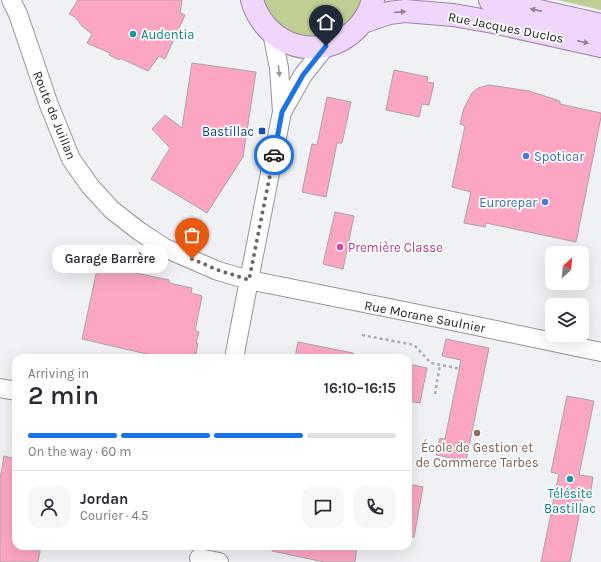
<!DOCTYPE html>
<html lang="en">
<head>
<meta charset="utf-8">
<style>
  :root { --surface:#fff; --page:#f7f7f7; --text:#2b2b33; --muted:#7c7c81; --line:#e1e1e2; --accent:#1a73e8 }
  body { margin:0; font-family:Karla,sans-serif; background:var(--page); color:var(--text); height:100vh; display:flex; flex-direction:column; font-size:15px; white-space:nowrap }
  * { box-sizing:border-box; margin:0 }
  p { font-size:13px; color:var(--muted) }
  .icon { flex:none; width:22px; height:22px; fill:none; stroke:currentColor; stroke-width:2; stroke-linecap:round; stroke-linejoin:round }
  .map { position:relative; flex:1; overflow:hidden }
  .side { position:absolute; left:12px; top:354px; width:400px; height:196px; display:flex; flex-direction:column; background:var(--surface); border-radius:12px; box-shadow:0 4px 16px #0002 }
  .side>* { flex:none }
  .needle { width:26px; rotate:26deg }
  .controls { position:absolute; left:545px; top:246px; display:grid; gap:8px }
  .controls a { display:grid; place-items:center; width:44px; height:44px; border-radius:8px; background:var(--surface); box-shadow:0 4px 16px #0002; font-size:20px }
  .pin { position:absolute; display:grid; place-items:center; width:34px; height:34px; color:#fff; margin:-41px -17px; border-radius:50% 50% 50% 0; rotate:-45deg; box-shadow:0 0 4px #0007 }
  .pin .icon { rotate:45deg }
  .courier { position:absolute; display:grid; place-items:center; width:40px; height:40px; margin:-20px; border:3px solid #1a73e8; border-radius:50%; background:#fff; color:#222; box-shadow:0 1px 5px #0007 }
  .bubble { position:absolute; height:28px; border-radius:12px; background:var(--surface); box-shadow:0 4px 16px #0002; font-size:13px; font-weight:600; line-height:28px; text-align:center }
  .headline em { font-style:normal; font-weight:600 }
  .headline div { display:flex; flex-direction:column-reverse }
  .headline { display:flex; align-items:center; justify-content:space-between; height:68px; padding:0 16px }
  h1 { font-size:26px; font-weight:600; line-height:30px }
  .bar { display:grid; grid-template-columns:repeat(4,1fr); gap:6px 4px; align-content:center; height:48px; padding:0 16px }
  .bar i { height:5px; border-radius:3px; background:var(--line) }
  .bar .active { background:var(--accent) }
  .bar p { grid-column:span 4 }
  .line { display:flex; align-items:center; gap:10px; padding:0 16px; border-top:1px solid var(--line) }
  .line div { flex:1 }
  .round { display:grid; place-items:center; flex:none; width:42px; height:42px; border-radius:12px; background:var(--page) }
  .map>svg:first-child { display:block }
  .green { fill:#bfce93 }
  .building { fill:#fca6c4; stroke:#a9a4a6 }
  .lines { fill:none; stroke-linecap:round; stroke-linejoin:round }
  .minor-casing { stroke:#949598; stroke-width:20 }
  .major-casing { stroke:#9f83ab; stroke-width:24 }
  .path { stroke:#acadb0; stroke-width:2.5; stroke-dasharray:3 3; stroke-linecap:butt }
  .minor { stroke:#fff; stroke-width:18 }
  .major { stroke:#f0d6fb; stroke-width:22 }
  .oneway { fill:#908297 }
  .oneway2 { fill:#989999 }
  .done { stroke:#666769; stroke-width:4; stroke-dasharray:0 7.2 }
  .route { stroke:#1a73e8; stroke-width:5 }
  .culture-dot { fill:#0f9aa8; stroke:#fff; stroke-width:1.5 }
  .transit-dot { fill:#1a4fb4; stroke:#fff; stroke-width:1.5 }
  .shop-dot { fill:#3f7fe0; stroke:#fff; stroke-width:1.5 }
  .hotel-dot { fill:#d1479c; stroke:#fff; stroke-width:1.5 }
  .education-dot { fill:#8d6e63; stroke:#fff; stroke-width:1.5 }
  .labels { text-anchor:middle; stroke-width:3.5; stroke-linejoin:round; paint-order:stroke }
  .street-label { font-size:13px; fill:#1b1c1d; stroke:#fff }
  .culture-label { font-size:13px; fill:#0d838f; stroke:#fff; text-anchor:start }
  .transit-label { font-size:13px; fill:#164399; stroke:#fff; text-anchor:end }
  .shop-label { font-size:13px; fill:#366cbe; stroke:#fff; text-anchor:start }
  .hotel-label { font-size:13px; fill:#b23c85; stroke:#fff; text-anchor:start }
  .education-label { font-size:13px; fill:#785e54; stroke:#fff }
</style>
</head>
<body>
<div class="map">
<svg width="601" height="562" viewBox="0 0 601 562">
  <rect width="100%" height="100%" fill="#f0f1f5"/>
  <path class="green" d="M262,0H362L360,6L348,23L335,32L318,37L295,35L273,21Z
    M557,0H601V10Z"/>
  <path class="building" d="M78,0H182L180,13L185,15L165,59L159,56L151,67L148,71L120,58L119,60L109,55L110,53L87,43L92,34L82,26L75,17L69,14Z
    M192,63L256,72L243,157L207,213L151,179L170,148L152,129L165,115L182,128Z
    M394,70L428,77L427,82L434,83L429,105L422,104L419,117L386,110Z
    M489,85L529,91L560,101V104L601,113V117L576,242L486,223L485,227L464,223L471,192L452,187L465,126L460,124L464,108L472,93L478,88Z
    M327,97L351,102L342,143H337L326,197L302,192L312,144L317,145Z
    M335,212L354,216L343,269L323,264Z
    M98,265L169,280V283L192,288L191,293L202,296L195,331L199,332L196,343H198L196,354L194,353L193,358H164L82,339Z
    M446,339L489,348L466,461L436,455L440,438L445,439L461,360L442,356Z
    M298,342L353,353V358H295Z
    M408,364L427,368L420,403L408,401Z
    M567,396L594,401L579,475L593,477L590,497L583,496L570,562H541L559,474L551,472Z
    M4,456L16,459V546H41L38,562H0V479Z
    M408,484L423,487L414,537H408Z
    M272,546H357L355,562H324L272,551Z"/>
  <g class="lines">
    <g class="minor-casing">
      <path id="minor" d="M11,0L18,14L49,105L71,159L90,186L112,210L139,231L165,248L218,271L249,280L409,312L601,352
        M282,112L303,75L326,46
        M234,358L249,280L282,112L279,68L272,32
        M0,388L16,391
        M199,558L219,562"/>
    </g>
    <g class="major-casing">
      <path id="major" d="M252,0C257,18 270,35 289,43C325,57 363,36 373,0
        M490,0L601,25
        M363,22L389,13L405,11L453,15L493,22L601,46"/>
    </g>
    <path class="path" d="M362,335L414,345L431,363L461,369
      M435,394L440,364"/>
    <use href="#minor" class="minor"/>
    <use href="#major" class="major"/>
  </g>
  <defs><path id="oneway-solid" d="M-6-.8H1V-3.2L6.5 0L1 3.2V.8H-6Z"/></defs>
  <g class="oneway">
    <use href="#oneway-solid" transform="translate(536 10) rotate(-167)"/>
    <use href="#oneway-solid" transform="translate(400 12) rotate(-5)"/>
    <use href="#oneway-solid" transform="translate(583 42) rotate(13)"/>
  </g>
  <use class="oneway2" href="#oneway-solid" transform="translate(279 71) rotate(84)"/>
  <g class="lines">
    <path class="done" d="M192,259L218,270L249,280L274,155"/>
    <path class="route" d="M274,155L282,112L303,75L326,46"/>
  </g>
  <g class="culture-dot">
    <circle cx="133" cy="34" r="4"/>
    <circle cx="570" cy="479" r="4"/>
  </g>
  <rect class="transit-dot" x="258" y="127" width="8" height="8" rx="2"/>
  <g class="shop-dot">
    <circle cx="526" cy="156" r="4"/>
    <circle cx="545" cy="202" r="4"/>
  </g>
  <circle class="hotel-dot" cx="340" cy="247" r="4"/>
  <circle class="education-dot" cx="477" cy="433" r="4"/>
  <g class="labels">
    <g class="street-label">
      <text transform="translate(506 27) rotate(11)" y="5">Rue Jacques Duclos</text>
      <text transform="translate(55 115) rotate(68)" y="5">Route de Juillan</text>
      <text transform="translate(425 316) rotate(11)" y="5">Rue Morane Saulnier</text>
    </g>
    <g class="culture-label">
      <text x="141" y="39">Audentia</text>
      <text x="570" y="498" text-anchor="middle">Télésite<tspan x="570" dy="15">Bastillac</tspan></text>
    </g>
    <g class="transit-label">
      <text x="254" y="136">Bastillac</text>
    </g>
    <g class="shop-label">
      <text x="534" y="161">Spoticar</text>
      <text x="537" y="207" text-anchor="end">Eurorepar</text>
    </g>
    <g class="hotel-label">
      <text x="348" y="252">Première Classe</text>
    </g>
    <g class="education-label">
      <text x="477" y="452">École de Gestion et<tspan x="477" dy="15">de Commerce Tarbes</tspan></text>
    </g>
  </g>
</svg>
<div class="controls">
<a><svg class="needle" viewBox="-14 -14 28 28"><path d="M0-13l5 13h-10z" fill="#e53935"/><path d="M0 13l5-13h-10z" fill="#7c7c81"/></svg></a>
<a><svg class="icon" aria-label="layers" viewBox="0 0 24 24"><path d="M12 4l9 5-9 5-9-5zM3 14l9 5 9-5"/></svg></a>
</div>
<div class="pin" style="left:192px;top:259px;background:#ea580c"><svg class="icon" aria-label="bag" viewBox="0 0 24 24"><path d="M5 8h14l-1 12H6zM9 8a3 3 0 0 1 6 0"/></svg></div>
<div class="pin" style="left:326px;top:46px;background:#1f2937"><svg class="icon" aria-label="home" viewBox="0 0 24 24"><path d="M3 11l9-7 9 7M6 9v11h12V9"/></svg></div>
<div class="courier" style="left:274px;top:155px"><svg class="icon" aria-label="car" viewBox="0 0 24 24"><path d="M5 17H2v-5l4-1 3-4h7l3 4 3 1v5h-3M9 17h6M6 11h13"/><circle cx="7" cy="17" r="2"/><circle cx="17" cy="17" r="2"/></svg></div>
<div class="bubble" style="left:52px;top:245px;width:116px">Garage Barrère</div>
<section class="side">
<div class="headline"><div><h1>2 min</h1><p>Arriving in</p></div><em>16:10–16:15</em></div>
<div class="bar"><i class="active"></i><i class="active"></i><i class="active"></i><i></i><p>On the way · 60 m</p></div>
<div class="line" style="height:72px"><a class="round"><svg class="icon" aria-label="person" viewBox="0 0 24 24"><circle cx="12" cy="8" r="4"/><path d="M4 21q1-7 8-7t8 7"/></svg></a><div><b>Jordan</b><p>Courier · 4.5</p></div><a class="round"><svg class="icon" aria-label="chat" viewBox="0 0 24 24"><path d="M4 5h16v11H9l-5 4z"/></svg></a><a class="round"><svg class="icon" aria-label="phone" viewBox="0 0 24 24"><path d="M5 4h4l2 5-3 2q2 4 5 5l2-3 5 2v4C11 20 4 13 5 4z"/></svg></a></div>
</section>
</div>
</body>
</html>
